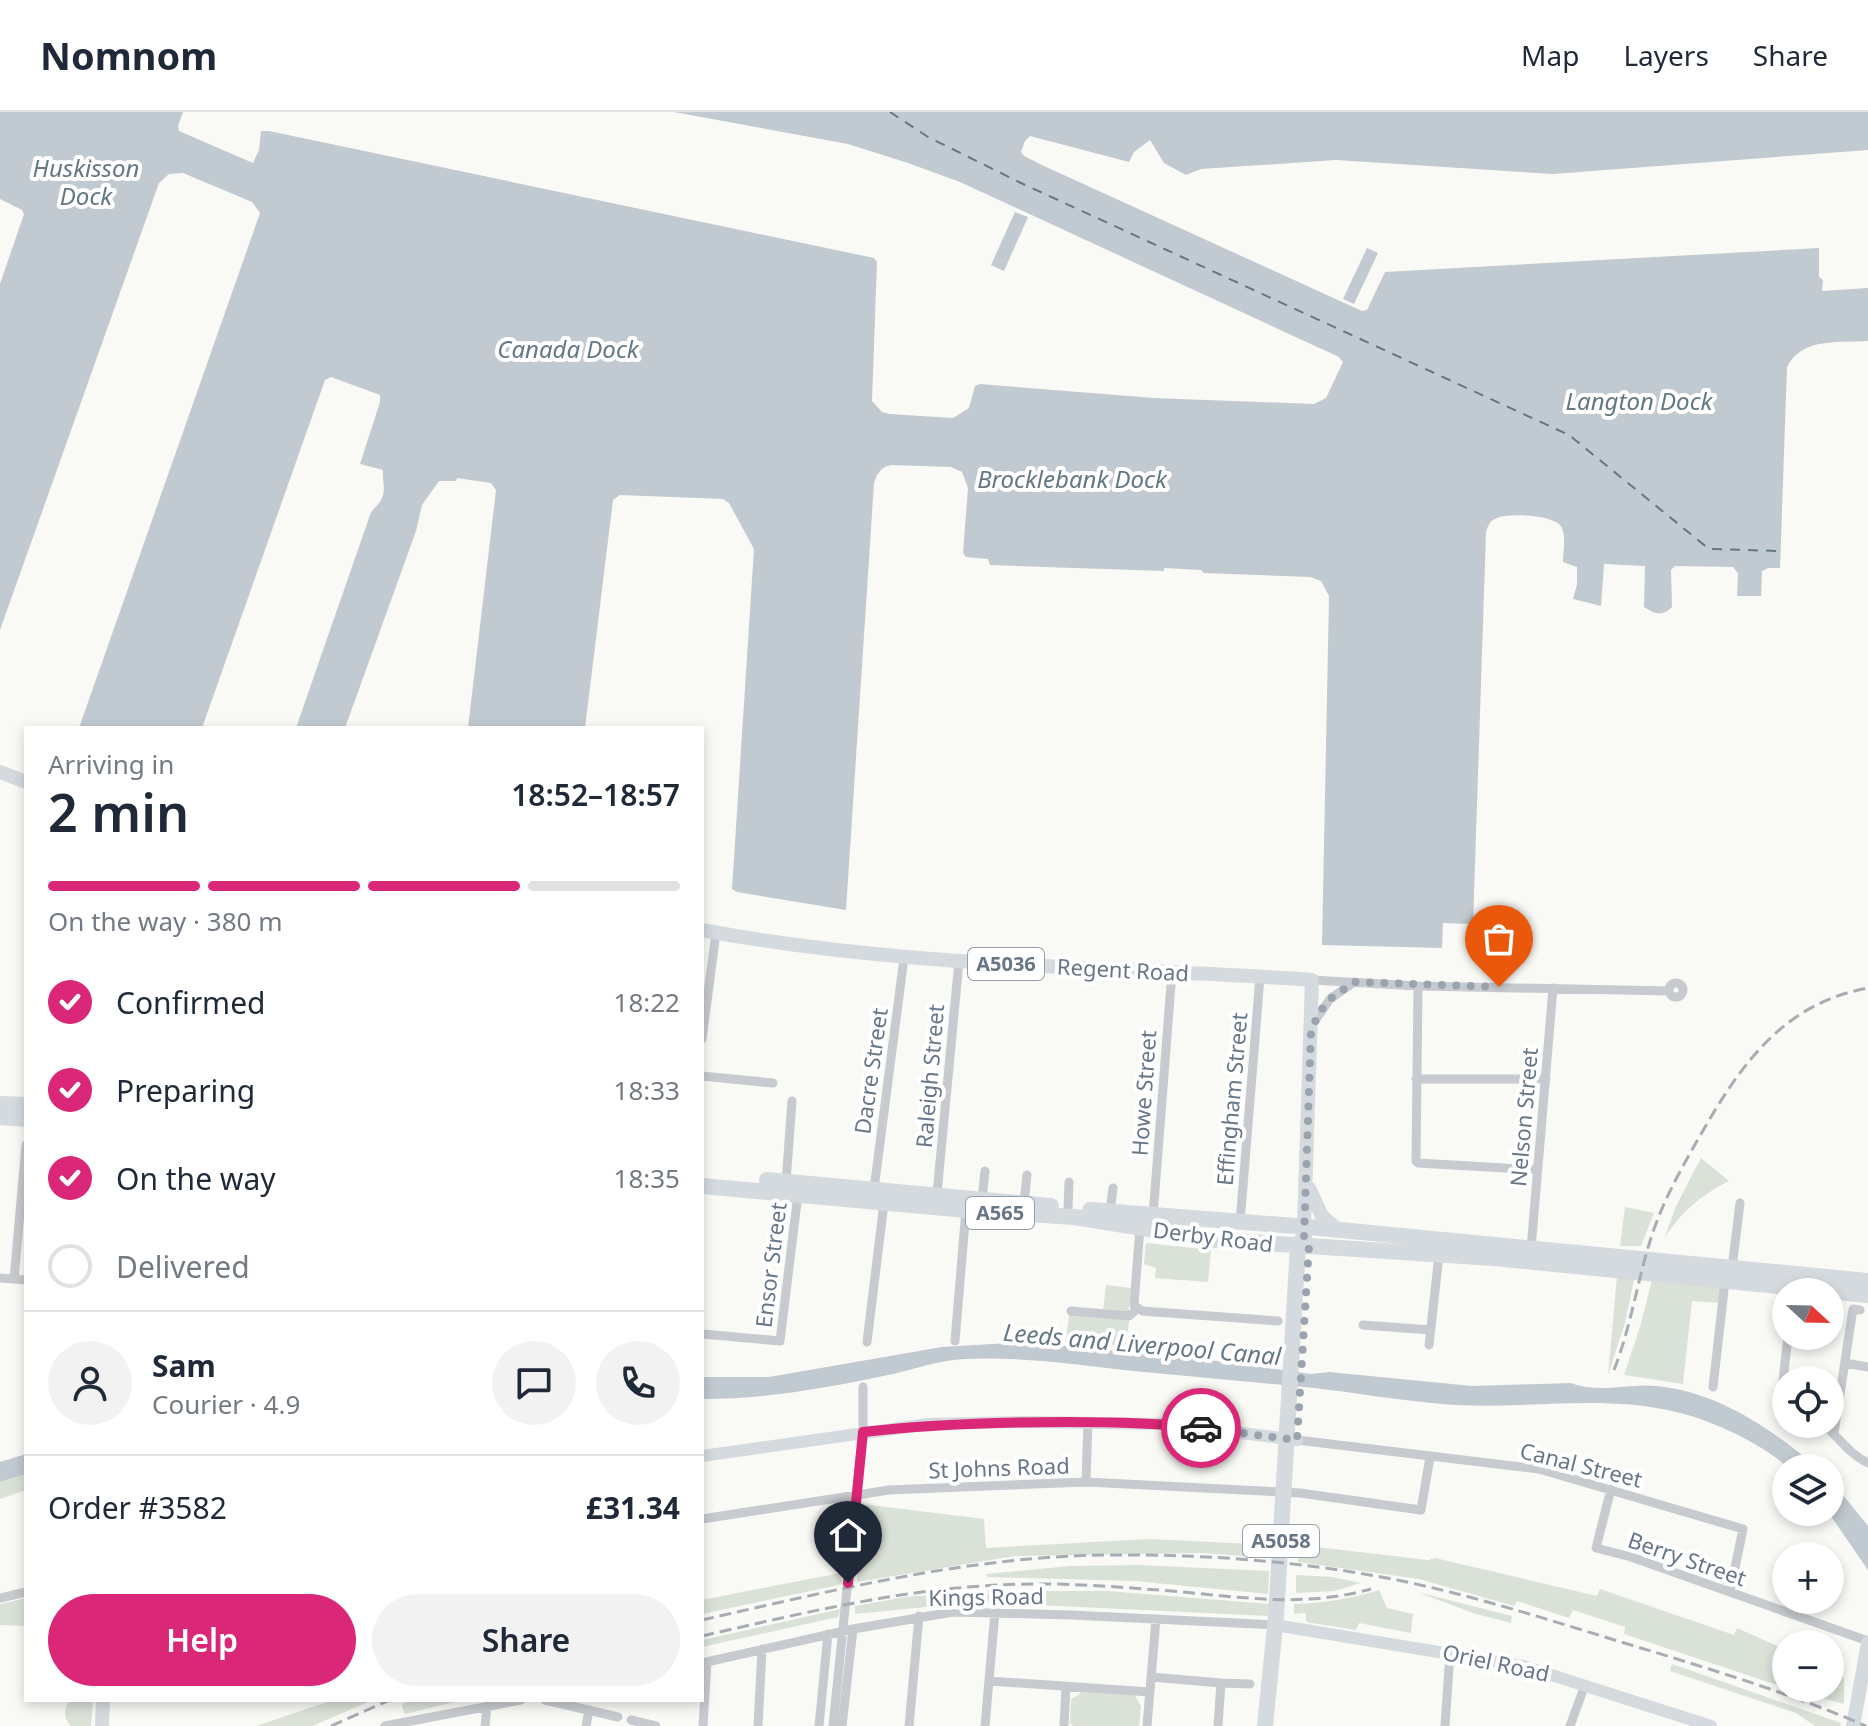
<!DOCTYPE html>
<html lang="en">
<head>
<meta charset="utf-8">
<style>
  :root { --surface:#fff; --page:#f2f2f3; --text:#1f2937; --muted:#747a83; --line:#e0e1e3; --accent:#db2777 }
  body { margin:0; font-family:"Noto Sans",sans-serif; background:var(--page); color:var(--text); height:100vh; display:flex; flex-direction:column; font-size:30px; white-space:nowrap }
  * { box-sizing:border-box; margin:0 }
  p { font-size:26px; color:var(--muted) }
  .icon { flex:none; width:44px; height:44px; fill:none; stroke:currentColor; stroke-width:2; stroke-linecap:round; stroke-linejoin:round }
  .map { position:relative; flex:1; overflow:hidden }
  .side { position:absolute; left:24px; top:614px; width:680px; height:976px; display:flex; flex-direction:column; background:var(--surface); border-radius:0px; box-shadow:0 4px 12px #0003 }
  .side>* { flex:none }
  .needle { width:52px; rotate:112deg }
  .tools { position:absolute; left:1772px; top:1166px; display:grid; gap:16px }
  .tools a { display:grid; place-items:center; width:72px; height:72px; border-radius:50%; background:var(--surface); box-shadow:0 4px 12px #0003; font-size:40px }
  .pin { position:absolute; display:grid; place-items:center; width:68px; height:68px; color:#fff; margin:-82px -34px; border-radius:50% 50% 50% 0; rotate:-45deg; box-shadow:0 0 8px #0007 }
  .pin .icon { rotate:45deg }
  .courier { position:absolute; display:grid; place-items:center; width:80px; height:80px; margin:-40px; border:6px solid #db2777; border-radius:50%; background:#fff; color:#222; box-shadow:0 2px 10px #0007 }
  .headline em { font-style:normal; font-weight:600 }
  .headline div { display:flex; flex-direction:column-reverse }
  .headline { display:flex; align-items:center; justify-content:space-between; height:136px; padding:0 24px }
  h1 { font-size:52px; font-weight:600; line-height:60px }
  .bar { display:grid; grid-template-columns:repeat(4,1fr); gap:12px 8px; align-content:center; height:96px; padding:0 24px }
  .bar i { height:10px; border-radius:6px; background:var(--line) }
  .bar .current { background:var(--accent) }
  .bar p { grid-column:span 4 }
  .line { display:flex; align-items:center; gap:20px; padding:0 24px; border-top:2px solid var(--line) }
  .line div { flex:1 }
  .round { display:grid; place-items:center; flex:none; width:84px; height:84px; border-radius:42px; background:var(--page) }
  ol { padding:0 24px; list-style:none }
  li { display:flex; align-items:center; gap:24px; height:88px }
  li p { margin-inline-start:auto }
  li .icon { padding:8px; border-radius:50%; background:var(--accent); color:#fff; stroke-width:4 }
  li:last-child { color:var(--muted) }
  li i { width:44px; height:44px; border:4px solid var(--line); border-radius:50% }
  .button { display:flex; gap:16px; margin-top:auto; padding:16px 24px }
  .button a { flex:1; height:92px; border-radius:48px; background:var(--accent); color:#fff; font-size:32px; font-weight:600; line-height:92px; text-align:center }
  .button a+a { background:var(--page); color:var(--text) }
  header { display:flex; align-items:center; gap:48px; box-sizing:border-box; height:112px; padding:0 40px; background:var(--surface); border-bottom:2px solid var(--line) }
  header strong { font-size:38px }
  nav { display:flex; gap:44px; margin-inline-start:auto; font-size:28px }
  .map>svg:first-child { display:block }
  .green { fill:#dae1d7 }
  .water { fill:#c1cad0 }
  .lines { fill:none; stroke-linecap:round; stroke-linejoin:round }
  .ferry { stroke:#637883; stroke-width:2; stroke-dasharray:10 8; stroke-linecap:butt }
  .street { stroke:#c7cace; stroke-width:9 }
  .secondary { stroke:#d5dade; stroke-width:12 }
  .primary { stroke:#d5dade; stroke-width:14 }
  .highway { stroke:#d5dade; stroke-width:16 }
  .rail { stroke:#a7adb3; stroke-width:3; stroke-dasharray:12 6; stroke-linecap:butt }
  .done { stroke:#9aa4ae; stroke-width:8; stroke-dasharray:0 14.4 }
  .route { stroke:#db2777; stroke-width:10 }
  .labels { text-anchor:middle; stroke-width:8; stroke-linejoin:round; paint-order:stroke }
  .shield { fill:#fff; stroke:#95a0ac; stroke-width:2 }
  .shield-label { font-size:20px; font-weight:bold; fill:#677788 }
  .street-label { font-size:22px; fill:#677788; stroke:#fff }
  .water-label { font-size:24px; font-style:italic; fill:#637883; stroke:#fff }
</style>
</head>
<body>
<header>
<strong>Nomnom</strong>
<nav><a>Map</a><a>Layers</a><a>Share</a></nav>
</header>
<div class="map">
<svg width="1868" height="1614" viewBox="0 0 1868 1614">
  <rect width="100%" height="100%" fill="#f9f9f6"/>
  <path class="green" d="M1701,1046L1729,1069C1700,1084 1681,1100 1664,1127L1676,1094Z
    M1625,1095L1654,1101L1641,1134H1620Z
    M1146,1131L1211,1138L1208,1170L1155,1166L1156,1156L1144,1152Z
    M1617,1164L1634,1167L1625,1211L1608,1263Z
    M1652,1168L1722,1174L1720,1191L1692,1189L1683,1272L1624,1263L1640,1215Z
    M1106,1173L1131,1176L1128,1203L1103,1200Z
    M1069,1203L1129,1208L1126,1234L1066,1229Z
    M26,1362V1378L0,1387V1370Z
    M862,1392L984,1407L986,1436L1149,1427L1272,1433L1271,1446L1202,1441L1015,1444L857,1470Z
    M1299,1433L1428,1448L1435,1446L1597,1484L1600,1477L1734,1523L1737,1516L1786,1538V1576L1624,1522L1625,1515L1573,1498L1569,1506L1517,1489L1514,1494L1419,1467L1298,1450Z
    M1138,1453L1269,1459L1268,1482L1135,1469L987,1465L986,1462L1070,1454Z
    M840,1461L843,1472L702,1502V1488Z
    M1296,1463L1332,1465L1361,1471L1334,1479L1296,1481Z
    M1379,1478L1387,1496L1413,1502L1411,1521L1359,1511L1356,1518L1306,1510V1501L1294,1502V1492C1324,1491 1351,1487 1379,1478Z
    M979,1479H1107L1269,1492L1268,1504L976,1490L855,1502V1494L906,1485Z
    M1417,1480L1512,1504L1511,1511L1473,1501Z
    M26,1486V1514L0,1513V1492Z
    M841,1497L838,1505L702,1535V1528Z
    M1672,1552L1841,1611L1840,1614H1815L1796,1601L1670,1559Z
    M1830,1559L1844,1566V1592L1787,1576H1830Z
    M1081,1579L1134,1582L1141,1594L1139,1614H1073L1070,1611L1071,1587L1079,1583Z
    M69,1588H93L91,1614H71C63,1606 64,1598 69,1588Z
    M333,1588H373L312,1614H256Z
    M412,1588H463L405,1602L402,1595L403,1591Z"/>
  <path class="water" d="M0,0H183L178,14L179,19L253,51L259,38L261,19H269L874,146L877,150L872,289L882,300L889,302L953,306L969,296L975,274L980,272L1154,286L1314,292L1326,286L1343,250L1339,245L1326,239L960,70L908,51L848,32L674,0H1868V38L1553,62L1336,48L1201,57L1186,63L1164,51L1150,28L1134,40L1129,50L1030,24L1025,29L1021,40L1024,44L1044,54L1362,199L1367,198L1385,160L1819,136V165L1823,168L1822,179L1868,176V229C1839,231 1802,225 1787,255L1780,456H1768L1762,459L1761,484H1737L1738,461L1733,455L1675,454L1671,458L1672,495C1662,505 1655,502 1644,495L1645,454L1604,452L1601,494L1573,487L1577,472V455L1563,450C1563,439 1567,422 1560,413C1552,403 1508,401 1497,406C1490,408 1488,414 1486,420L1473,812L1443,811L1442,836L1322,833L1329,484L1321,469L1310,465L1204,461L1201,458L1164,456V459L990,453L988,447L966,445L963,441L968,376L962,360L951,355L892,353C882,354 877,361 874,371L846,798L737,780L732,777L754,437L729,391L723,387L620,383L613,388L585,616H468L496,378L491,371L457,366L456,369H439L422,393L416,419L345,616H296L370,403C373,395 379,394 382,386C386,378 382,367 383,358L360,352L380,290V283L331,265L325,268L202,616H79L260,101L252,90L183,61L169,62L159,71L0,518V172L24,102L22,98L0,87Z
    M1015,100L1028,105L1004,159L991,153Z
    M1367,136L1378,141L1354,192L1343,187Z
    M1026,1230L1217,1249L1311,1262L1329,1260L1472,1274L1571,1271C1599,1282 1628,1271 1656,1274C1717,1279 1773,1318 1818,1356H1789C1762,1332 1712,1308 1676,1300C1600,1281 1519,1299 1441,1292C1398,1288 1357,1281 1314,1276C1254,1270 1194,1265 1134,1259C1078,1253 1021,1244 965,1247C938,1248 913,1258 888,1263C826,1276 765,1287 702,1287V1265H769L942,1235Z
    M26,1342V1362L0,1370V1350Z
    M1830,1367L1868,1414V1458L1828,1400H1830Z"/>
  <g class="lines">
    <path class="ferry" d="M890,0L928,25L1021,71L1569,323L1709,437L1780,439"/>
    <path class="street" d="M1312,868L1418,874L1669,879
      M1669 878a7 7 0 1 1 14 0a7 7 0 1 1-14 0Z
      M1418,874L1416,1049L1418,1051L1538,1058
      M1312,913L1330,887L1354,870
      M702,927L716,821
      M702,964L773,971
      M1416,967H1546
      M786,1070L792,989
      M874,1077L904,846
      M937,1082L959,849
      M982,1087L985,1059
      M1024,1090L1027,1063
      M1068,1096L1069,1070
      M1110,1100L1113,1076
      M1153,1104L1172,860
      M1240,1111L1260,865
      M1140,1116L1134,1193L1142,1199L1278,1209
      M1531,1137L1553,876
      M1732,1156L1740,1091
      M0,1166L26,1168
      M14,1167L26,1033
      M1071,1199L1129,1204L1138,1196
      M1363,1213L1431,1218
      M702,1222L780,1229L798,1082
      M955,1229L966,1098
      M867,1230L884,1091
      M1429,1233L1439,1143
      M1845,1251L1868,1255
      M1713,1275L1725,1169
      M1786,1289L1781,1286L1788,1224
      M1822,1312C1841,1326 1846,1340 1868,1351
      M1834,1321L1853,1197L1860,1198
      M1297,1328L1539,1357L1743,1417L1730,1480
      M1086,1370L1088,1310
      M1611,1377L1596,1436L1631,1445L1868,1529
      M702,1407L889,1378L1086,1370L1300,1381L1421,1398L1430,1345
      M0,1486L26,1480
      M702,1551L853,1517L953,1500L1071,1503L1275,1513
      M1151,1565L1221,1571L1218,1614
      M989,1569L1150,1580
      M1221,1571L1250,1572
      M545,1588L618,1605
      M631,1608L656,1614
      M385,1614L521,1588
      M485,1614L487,1594
      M586,1614L589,1598
      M703,1614L707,1550
      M758,1614L762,1537
      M819,1614L828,1522
      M833,1614L863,1320V1275
      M842,1614L853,1517
      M909,1614L919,1504
      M985,1614L995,1500
      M1064,1614L1066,1575
      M1147,1614L1156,1507
      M1445,1614L1450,1541
      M1570,1614L1585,1573"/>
    <path class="secondary" d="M702,1344L928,1312L1023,1310L1169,1312L1297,1328
      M1275,1513L1523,1554L1711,1614"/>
    <path class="primary" d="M0,660L26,670
      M702,818C903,856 1109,854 1312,868L1304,1115
      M1309,1076L1322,1104L1338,1118
      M102,1614L103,1588
      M1853,1614L1868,1531"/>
    <path class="highway" d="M0,992L26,993
      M0,1005L26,1007
      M767,1068L1051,1094
      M702,1074L966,1098L1074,1105L1217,1128L1493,1146L1868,1183
      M1090,1098L1320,1116L1868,1169
      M1265,1614L1276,1504L1298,1134L1304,1125"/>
    <path class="rail" d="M1614,1258C1632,1212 1638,1163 1654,1117C1665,1086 1681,1057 1697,1029C1738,957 1780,892 1868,876
      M702,1508C835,1478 971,1444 1108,1443C1202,1442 1299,1449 1392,1467C1473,1483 1552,1509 1631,1533C1710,1557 1790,1581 1866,1614
      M702,1524C816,1498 926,1471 1044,1472C1087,1472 1130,1476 1172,1479C1242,1485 1301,1496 1371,1477
      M331,1614L390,1588"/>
  </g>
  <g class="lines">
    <path class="done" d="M1201,1316L1297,1328L1309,1134L1304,1125L1311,919L1319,901L1330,887L1354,870L1499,875"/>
    <path class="route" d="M848,1471L863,1320C931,1312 998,1310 1066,1310C1111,1310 1157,1311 1201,1316"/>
  </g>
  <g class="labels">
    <g class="shield">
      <rect x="968" y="836" width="76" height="32" rx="6"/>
      <rect x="966" y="1085" width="68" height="32" rx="6"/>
      <rect x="1243" y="1413" width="76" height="32" rx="6"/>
    </g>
    <g class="shield-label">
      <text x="1006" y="859">A5036</text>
      <text x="1000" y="1108">A565</text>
      <text x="1281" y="1436">A5058</text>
    </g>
    <g class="street-label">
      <text transform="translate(1123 858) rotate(3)" y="8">Regent Road</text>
      <text transform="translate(871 959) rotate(-82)" y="8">Dacre Street</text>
      <text transform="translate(930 964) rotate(-85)" y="8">Raleigh Street</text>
      <text transform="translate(1144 981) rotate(-86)" y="8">Howe Street</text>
      <text transform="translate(1232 987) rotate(-85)" y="8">Effingham Street</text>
      <text transform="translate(1524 1005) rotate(-85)" y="8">Nelson Street</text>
      <text transform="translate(1213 1125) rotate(7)" y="8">Derby Road</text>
      <text transform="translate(771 1153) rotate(-83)" y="8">Ensor Street</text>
      <text transform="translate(1581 1353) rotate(14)" y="8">Canal Street</text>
      <text transform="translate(999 1356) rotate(-2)" y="8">St Johns Road</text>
      <text transform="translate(1687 1447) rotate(19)" y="8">Berry Street</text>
      <text transform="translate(986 1485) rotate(-1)" y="8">Kings Road</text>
      <text transform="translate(1496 1551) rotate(12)" y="8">Oriel Road</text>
    </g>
    <g class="water-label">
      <text x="86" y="65">Huskisson<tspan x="86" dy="28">Dock</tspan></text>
      <text x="568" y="246">Canada Dock</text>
      <text x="1639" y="298">Langton Dock</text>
      <text x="1072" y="376">Brocklebank Dock</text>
      <text transform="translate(1142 1233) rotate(5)" y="8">Leeds and Liverpool Canal</text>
    </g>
  </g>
</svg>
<div class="tools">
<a><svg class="needle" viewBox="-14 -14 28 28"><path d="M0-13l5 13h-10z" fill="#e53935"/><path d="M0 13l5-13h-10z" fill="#747a83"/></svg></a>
<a><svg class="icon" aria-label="locate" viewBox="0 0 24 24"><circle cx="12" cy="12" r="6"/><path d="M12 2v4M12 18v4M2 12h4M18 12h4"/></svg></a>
<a><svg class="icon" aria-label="layers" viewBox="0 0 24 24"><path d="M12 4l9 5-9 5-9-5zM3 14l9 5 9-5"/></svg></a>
<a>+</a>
<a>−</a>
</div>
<div class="pin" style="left:1499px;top:875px;background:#ea580c"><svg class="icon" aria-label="bag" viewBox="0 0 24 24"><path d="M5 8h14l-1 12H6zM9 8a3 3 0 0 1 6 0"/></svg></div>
<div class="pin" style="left:848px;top:1471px;background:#1f2937"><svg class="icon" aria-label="home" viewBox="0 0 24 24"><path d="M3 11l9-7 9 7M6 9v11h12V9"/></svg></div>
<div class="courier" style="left:1201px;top:1316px"><svg class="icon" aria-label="car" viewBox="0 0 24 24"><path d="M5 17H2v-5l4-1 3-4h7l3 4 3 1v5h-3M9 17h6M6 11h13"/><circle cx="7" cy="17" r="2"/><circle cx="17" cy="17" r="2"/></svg></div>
<section class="side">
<div class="headline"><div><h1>2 min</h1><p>Arriving in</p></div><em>18:52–18:57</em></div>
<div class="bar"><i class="current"></i><i class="current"></i><i class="current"></i><i></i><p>On the way · 380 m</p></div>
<ol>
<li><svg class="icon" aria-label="check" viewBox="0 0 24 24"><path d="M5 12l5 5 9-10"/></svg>Confirmed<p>18:22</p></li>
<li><svg class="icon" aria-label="check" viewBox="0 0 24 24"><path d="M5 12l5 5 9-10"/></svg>Preparing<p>18:33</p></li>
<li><svg class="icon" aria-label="check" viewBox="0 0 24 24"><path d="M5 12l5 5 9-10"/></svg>On the way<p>18:35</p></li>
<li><i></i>Delivered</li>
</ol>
<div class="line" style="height:144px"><a class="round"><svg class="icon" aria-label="person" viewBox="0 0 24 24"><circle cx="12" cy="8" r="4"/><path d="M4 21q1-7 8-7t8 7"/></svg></a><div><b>Sam</b><p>Courier · 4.9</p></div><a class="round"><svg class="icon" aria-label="chat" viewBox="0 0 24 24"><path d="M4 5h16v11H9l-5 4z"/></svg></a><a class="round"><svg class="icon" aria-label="phone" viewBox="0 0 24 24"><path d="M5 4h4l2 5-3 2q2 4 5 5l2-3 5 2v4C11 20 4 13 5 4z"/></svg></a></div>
<div class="line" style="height:104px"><div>Order #3582</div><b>£31.34</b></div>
<div class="button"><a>Help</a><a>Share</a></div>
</section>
</div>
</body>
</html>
